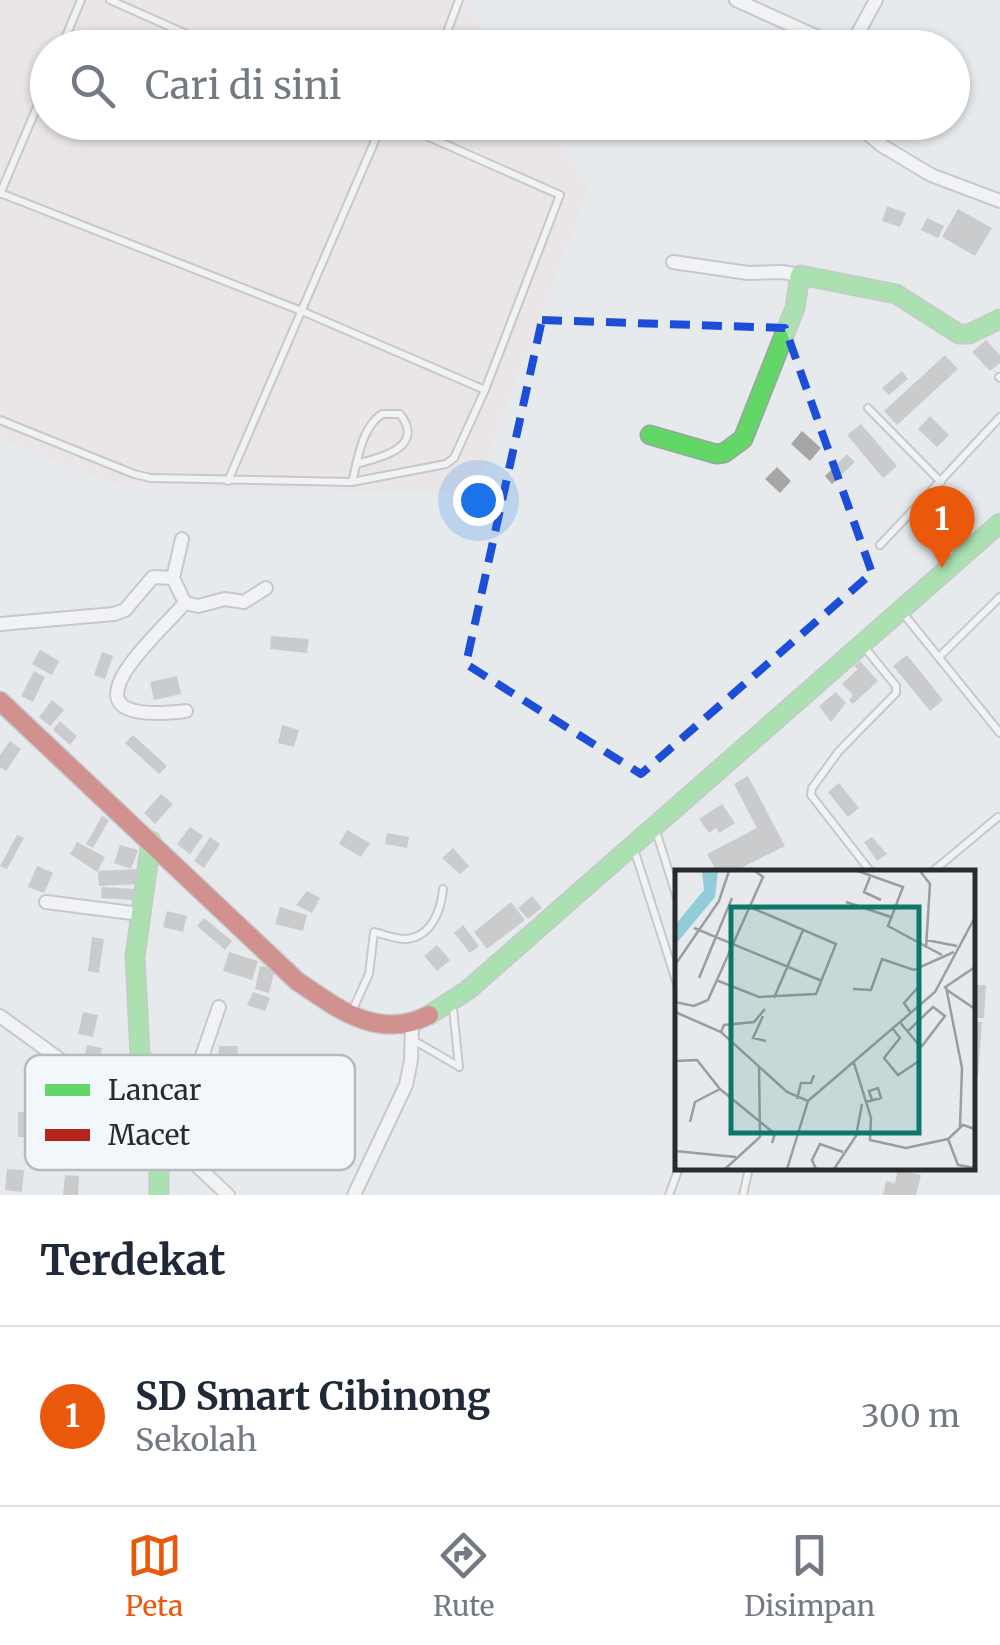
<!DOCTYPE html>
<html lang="id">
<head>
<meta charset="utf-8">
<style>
	body { margin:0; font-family:Merriweather,serif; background:#f2f2f3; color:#1f2937 }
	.you { position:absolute; left:478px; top:500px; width:35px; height:35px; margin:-25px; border:8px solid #fff; border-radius:50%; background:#1a73e8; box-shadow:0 0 0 15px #1a73e833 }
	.badge { display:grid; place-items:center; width:65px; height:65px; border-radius:50%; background:#ea580c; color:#fff; font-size:32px; font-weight:700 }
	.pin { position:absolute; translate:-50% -82px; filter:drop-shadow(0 2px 5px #0008) }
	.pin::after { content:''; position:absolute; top:52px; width:35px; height:30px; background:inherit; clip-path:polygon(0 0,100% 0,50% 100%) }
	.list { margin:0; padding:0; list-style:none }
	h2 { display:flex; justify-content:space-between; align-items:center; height:130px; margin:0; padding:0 40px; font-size:42px }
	h2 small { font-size:32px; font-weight:400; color:#747a83 }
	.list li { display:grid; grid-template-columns:65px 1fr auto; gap:30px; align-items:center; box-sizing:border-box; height:180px; padding:0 40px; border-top:2px solid #e0e1e3 }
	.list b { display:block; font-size:38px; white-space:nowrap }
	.list p { margin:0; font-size:32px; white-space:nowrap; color:#747a83 }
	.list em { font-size:32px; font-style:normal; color:#747a83 }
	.icon { flex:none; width:55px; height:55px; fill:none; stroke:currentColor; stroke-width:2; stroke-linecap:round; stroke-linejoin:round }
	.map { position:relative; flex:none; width:1000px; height:1195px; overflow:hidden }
	.search { position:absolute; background:#fff; box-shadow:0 2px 8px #0004; left:30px; right:30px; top:30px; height:110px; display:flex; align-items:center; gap:25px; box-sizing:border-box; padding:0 35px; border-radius:55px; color:#747a83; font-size:38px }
	.sheet { height:310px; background:#fff }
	nav { display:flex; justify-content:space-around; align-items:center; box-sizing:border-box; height:140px; border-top:2px solid #e0e1e3; background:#fff; font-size:28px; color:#747a83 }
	nav a { display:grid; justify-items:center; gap:5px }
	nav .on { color:#ea580c }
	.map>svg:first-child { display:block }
</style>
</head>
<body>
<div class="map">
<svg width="1000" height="1195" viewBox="0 0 1000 1195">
	<rect width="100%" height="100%" fill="#e7eaed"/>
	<path fill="#eee0e0" d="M 0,0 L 465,0 L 496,47 L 48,48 L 48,122 L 546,123 L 589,188 L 474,493 L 121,487 L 0,439 Z"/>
	<path fill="#a6a6a7" d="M 887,206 L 906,213 L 900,227 L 882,221 Z
		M 958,209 L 992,228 L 975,256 L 942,237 Z
		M 927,218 L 944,226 L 938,238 L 921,230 Z
		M 986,340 L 1000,355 L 1000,363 L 990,371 L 972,352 Z
		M 945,355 L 958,369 L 897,425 L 884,411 Z
		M 902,371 L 908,379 L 889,395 L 882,388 Z
		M 930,416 L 949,435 L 937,447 L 918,429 Z
		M 861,424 L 897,466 L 883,478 L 847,435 Z
		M 802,431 L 821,448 L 810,461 L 791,444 Z
		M 847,454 L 855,462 L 832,484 L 825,476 Z
		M 777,467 L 791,481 L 780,493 L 765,479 Z
		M 271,636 L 309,639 L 307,653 L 270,649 Z
		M 40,650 L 59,661 L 52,675 L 32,664 Z
		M 102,652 L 113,656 L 105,679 L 94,675 Z
		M 907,655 L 943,700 L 930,711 L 893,666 Z
		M 860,661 L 878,681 L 853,704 L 849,700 L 853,695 L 842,684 L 858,669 L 854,666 Z
		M 34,671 L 45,677 L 33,702 L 21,696 Z
		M 177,676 L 181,694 L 154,700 L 150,682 Z
		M 836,692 L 846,703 L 831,722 L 819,706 Z
		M 52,700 L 64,710 L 50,726 L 39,717 Z
		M 60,721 L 77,736 L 70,745 L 53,730 Z
		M 282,725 L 299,730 L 294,747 L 278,743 Z
		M 133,735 L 167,766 L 159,774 L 125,743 Z
		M 10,741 L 21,749 L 6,771 L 0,767 L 0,755 Z
		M 748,776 L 785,846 L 733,872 L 717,872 L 707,854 L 757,828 L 734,784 Z
		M 839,783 L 859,808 L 848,817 L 828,792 Z
		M 161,794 L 173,804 L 155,824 L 144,813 Z
		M 722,804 L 735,823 L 719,833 L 716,828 L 709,833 L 699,819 Z
		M 102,816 L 109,820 L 93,848 L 86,844 Z
		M 190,827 L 203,836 L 190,854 L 177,844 Z
		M 347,830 L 370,843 L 361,857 L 339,844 Z
		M 387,833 L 409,837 L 407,848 L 385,844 Z
		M 17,835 L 24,838 L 7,869 L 0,866 Z
		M 210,837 L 220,844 L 204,868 L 194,861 Z
		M 872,837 L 887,854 L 877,861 L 864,842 Z
		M 77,842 L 105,857 L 97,872 L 70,854 Z
		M 120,845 L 138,850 L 131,869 L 114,863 Z
		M 453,848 L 469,866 L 460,874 L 442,858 Z
		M 37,866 L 53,873 L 44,893 L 28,887 Z
		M 136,869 L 137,884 L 99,886 L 98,871 Z
		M 102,887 L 135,889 L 134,900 L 101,898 Z
		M 307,891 L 320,898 L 312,913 L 296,905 Z
		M 532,896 L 542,908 L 528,919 L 518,908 Z
		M 511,902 L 525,920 L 487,949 L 474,932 Z
		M 280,907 L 307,915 L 303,931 L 275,924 Z
		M 167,911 L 187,916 L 183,932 L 163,927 Z
		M 204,918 L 232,941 L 225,950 L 197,926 Z
		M 463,925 L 479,946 L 470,953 L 454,933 Z
		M 92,937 L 104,939 L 99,973 L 88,971 Z
		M 437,945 L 450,960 L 437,971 L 424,956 Z
		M 229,952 L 258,961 L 252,980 L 223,971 Z
		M 260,966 L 275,969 L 269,993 L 255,989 Z
		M 972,985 L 986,985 L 984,1018 L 973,1018 Z
		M 253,992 L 270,998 L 265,1011 L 247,1005 Z
		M 83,1012 L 98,1015 L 93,1037 L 78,1034 Z
		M 972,1021 L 982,1022 L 978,1076 L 972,1075 Z
		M 87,1045 L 102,1048 L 98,1069 L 83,1066 Z
		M 219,1046 L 238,1046 L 237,1061 L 218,1061 Z
		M 18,1112 L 32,1112 L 32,1137 L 18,1137 Z
		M 7,1169 L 24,1170 L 22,1192 L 5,1190 Z
		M 898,1169 L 921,1175 L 916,1195 L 883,1195 L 886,1181 L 895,1183 Z
		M 65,1175 L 79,1176 L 78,1195 L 63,1195 Z"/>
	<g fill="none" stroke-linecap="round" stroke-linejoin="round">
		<defs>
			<path id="lane" d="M 110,0 L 218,48
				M 61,48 L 81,0
				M 441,48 L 459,0
				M 0,193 L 304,312 L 485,390
				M 0,194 L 48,81
				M 999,377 L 1000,378
				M 868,408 L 941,482
				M 0,420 L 134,474 L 151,478 L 352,482 L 446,464 L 454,458 L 485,390 L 560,195 L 395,122
				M 228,481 L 383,122
				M 352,482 C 358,460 361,428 382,414 L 400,414 C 426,448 379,458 356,464
				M 936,540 L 958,522
				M 880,545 L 917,506
				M 955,559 L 925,526 L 917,506 L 1000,417
				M 902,612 L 1000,733
				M 865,648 L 896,686 L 896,693 L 839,751 L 812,788 L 811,795 L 871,872
				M 939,657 L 1000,597
				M 656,831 L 678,901
				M 633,846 L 678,987
				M 932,872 L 998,817
				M 453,1008 L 459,1067
				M 353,1009 L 369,974 L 374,932 C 383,934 397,940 407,939 C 432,936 441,910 443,889
				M 413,1040 L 458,1066
				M 669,1195 L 679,1168
				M 743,1195 L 749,1168"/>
			<path id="street" d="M 736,0 L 842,48
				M 850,48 L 876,0
				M 854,122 L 881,145 L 931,175 L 1000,201
				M 673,262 L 748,273 L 782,272 L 800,275
				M 173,578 L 185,603 C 147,645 53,727 186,711
				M 185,603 L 198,606 L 225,599 L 244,602 L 266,588
				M 0,624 L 114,614 L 125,610 L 153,577 L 173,578 L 182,539
				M 46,902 L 140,914
				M 0,1016 L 164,1135 L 228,1195
				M 189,1093 L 235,1087
				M 168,1120 C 187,1111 210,1031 219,1007
				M 354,1195 L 406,1085 L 411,1060 L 412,1025"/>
			<path id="fast" d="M 650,435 L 716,454 L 724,453 L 743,439 L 795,308 L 800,275 L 896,294 L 959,334 L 969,334 L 1000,319
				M 151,841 L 135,957 L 140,1054 L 168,1114 L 159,1160 L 159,1195
				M 429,1015 L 468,990 L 1000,523"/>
			<path id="jam" d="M 0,701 L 297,981 C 338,1009 379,1041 429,1015"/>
		</defs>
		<use href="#lane" stroke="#9ea0a2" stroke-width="10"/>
		<use href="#street" stroke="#9ea0a2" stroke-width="16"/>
		<use href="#fast" stroke="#9ea0a2" stroke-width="21"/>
		<use href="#jam" stroke="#9ea0a2" stroke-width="21"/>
		<use href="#lane" stroke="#fbfcfc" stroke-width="6"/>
		<use href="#street" stroke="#fbfcfc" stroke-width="12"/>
		<use href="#fast" stroke="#63d668" stroke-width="18"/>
		<use href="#jam" stroke="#b3261e" stroke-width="18"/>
	</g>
	<path d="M0 0H1000V1195H0ZM 542,320 L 785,328 L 872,573 L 641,774 L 466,664 Z" fill="#e7eaed" fill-opacity=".55" fill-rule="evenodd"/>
	<path fill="none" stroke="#1d4ed8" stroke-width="8" stroke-dasharray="20 12" stroke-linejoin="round" d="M 542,320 L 785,328 L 872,573 L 641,774 L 466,664 Z"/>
	<g transform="translate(675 870)">
		<rect width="300" height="300" fill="#e7eaed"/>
		<path d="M 27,1 L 43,1 L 40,27 L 0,75 L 0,55 L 29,20 Z" fill="#92ccd9"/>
		<path fill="none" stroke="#9b9d9f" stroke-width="2.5" d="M 183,1 L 228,17 L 213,56 L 267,85M 245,1 L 255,14 L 251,78M 195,7 L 189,22 L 206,30M 171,32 L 216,47M 19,58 L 147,111M 251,70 L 282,76M 0,95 L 44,31 L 54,1M 24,108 L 57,28M 41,110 L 84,127 L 141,124 L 161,74 L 75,37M 271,117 L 287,198 L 285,257M 269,118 L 300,97M 178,119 L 196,120 L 207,89 L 239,100 L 279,82M 272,120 L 300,139M 99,128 L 128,60M 0,132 L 19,136 L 33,130 L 88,7 L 80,1M 0,142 L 46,162 L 112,222 L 133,231 L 260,122 L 300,47M 236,143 L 229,133 L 246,114M 88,146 L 78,168 L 91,171M 226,153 L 228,156 L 244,175 L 247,176 L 270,146 L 258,137 L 233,161M 218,159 L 225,168 L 209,188 L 223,205 L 244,191M 46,162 L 49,155 L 79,152 L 90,139M 0,191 L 22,190 L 45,219 L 100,264 L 97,273M 179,193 L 196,248 L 195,270 L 231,278 L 273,269 L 283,295 L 300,298M 122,229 L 126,213 L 136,213 L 139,205M 191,232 L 206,228 L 203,218 L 194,221 L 197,230M 15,252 L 20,232 L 45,219M 273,269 L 288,255 L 300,259M 0,281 L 61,287M 50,299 L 85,267 L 84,196M 112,299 L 133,231M 141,299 L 137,290 L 145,274 L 168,282M 159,299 L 181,266 L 187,234"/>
		<path fill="#0f766e" fill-opacity="0.15" stroke="#0f766e" stroke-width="5" d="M 56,37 L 244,37 L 244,263 L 56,263 Z"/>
		<rect width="300" height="300" fill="none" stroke="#282a2b" stroke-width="5"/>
	</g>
	<rect x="25" y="1055" width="330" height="115" rx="15" fill="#f2f7fc" stroke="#b5babd" stroke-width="2.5"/>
	<rect x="45" y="1084" width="45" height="12" fill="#63d668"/>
	<rect x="45" y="1129" width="45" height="12" fill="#b3261e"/>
	<g font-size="28" fill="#282a2b">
		<text x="108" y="1100">Lancar</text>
		<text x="108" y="1145">Macet</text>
	</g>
</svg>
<div class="you"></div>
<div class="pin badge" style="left:942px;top:568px">1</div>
<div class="search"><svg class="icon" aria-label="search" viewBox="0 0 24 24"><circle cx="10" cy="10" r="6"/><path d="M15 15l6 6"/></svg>Cari di sini</div>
</div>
<section class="sheet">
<h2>Terdekat<small></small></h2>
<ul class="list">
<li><span class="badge">1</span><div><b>SD Smart Cibinong</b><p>Sekolah</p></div><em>300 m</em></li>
</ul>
</section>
<nav>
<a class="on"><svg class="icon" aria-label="map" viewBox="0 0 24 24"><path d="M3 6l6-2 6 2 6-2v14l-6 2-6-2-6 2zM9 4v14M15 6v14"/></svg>Peta</a>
<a><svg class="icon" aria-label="directions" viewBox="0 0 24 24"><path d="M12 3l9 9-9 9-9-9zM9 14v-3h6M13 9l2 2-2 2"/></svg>Rute</a>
<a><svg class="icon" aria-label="saved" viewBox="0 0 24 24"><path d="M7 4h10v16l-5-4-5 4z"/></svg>Disimpan</a>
</nav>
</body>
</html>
